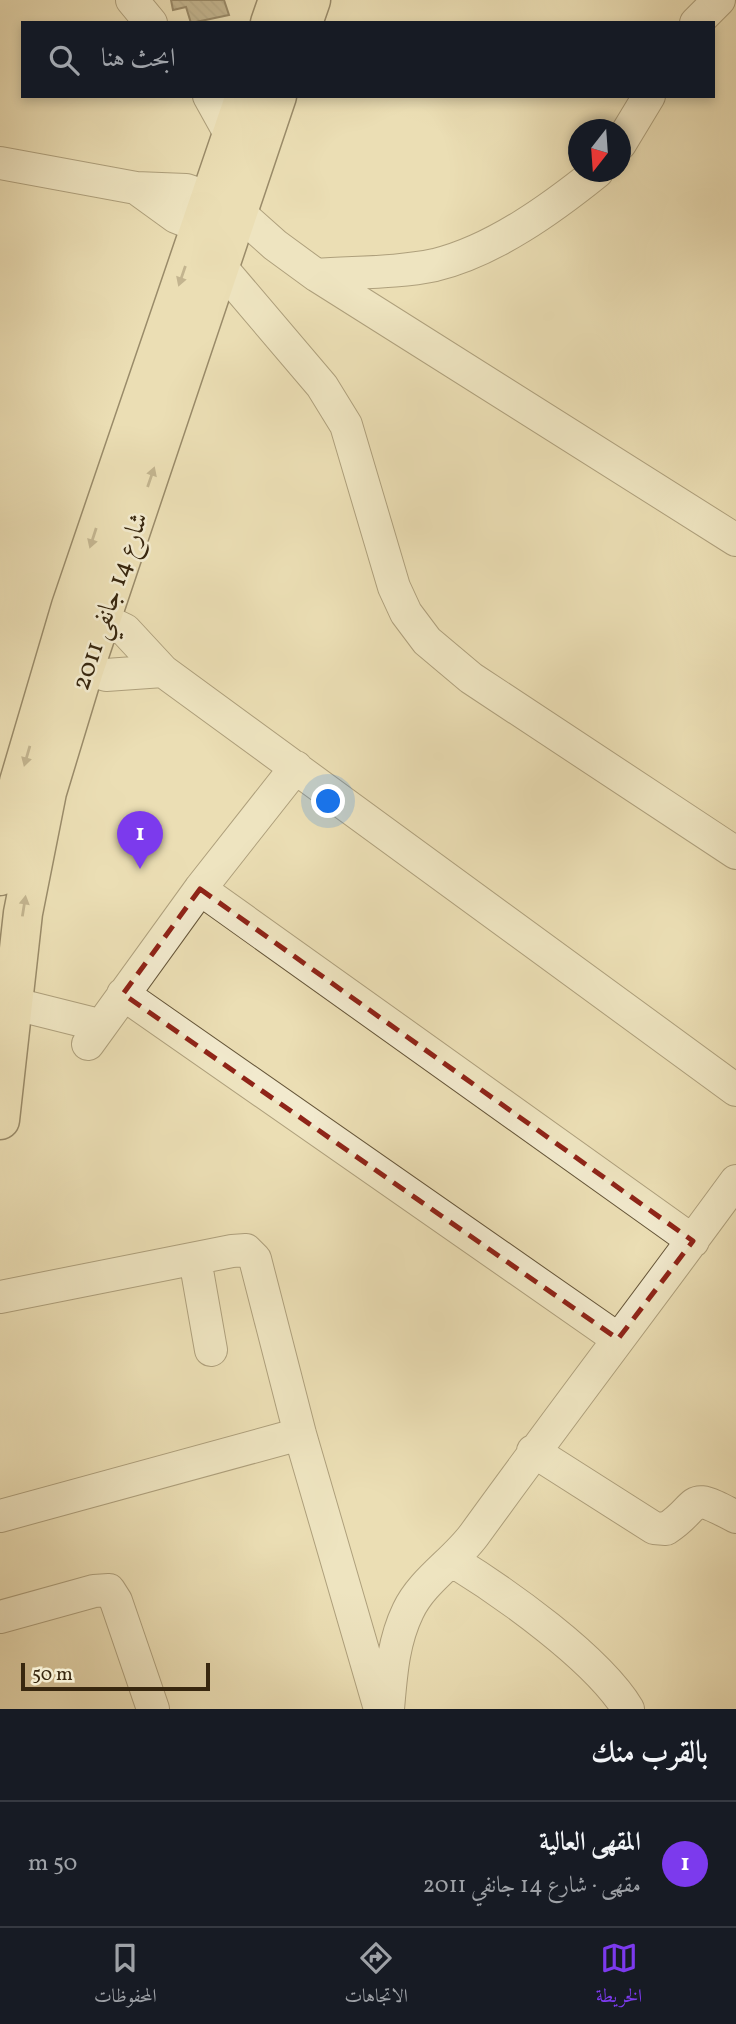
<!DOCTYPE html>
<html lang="ar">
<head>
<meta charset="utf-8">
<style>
	body { margin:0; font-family:Vollkorn,Amiri,serif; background:#20242c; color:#f1f3f6; direction:rtl }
	.compass { position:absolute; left:568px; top:119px; width:63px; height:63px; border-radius:50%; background:#171b24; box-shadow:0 4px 10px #0003; rotate:197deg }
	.scale { position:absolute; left:21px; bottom:18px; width:189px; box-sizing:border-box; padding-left:7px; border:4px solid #38270f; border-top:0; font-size:19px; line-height:24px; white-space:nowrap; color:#38270f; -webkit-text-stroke:5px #f2eace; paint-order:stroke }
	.you { position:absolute; left:329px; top:802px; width:24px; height:24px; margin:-18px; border:5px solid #fff; border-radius:50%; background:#1a73e8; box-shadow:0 0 0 10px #1a73e833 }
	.badge { display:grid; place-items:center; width:46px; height:46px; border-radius:50%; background:#7c3aed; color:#fff; font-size:23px; font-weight:700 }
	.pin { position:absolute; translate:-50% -58px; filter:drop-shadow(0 2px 4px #0008) }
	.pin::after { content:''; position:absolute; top:37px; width:24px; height:21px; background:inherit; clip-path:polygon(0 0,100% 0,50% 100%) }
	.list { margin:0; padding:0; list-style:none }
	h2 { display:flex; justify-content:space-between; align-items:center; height:91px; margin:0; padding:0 28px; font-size:30px }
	h2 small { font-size:23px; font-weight:400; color:#9ea1a6 }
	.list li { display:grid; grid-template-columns:46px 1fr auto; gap:21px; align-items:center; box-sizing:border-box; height:126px; padding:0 28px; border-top:2px solid #363941 }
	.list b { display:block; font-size:26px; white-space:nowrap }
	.list p { margin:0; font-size:23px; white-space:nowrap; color:#9ea1a6 }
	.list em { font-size:23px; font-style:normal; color:#9ea1a6 }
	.icon { flex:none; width:38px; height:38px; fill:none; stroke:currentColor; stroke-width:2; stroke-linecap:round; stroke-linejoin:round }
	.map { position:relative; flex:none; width:736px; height:1709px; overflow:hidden; direction:ltr }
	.search { position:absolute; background:#171b24; box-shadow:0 4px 10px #0003; left:21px; right:21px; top:21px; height:77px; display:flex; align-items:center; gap:18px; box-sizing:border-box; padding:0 24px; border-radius:0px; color:#9ea1a6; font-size:26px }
	.sheet { height:217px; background:#171b24 }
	nav { display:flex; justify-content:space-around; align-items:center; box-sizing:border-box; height:98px; border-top:2px solid #363941; background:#171b24; font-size:19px; color:#9ea1a6 }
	nav a { display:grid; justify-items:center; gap:4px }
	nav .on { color:#7c3aed }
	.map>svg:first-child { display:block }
</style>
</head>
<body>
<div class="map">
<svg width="736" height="1709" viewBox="0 0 736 1709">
	<defs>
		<pattern id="building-back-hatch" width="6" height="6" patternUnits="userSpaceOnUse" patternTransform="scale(1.75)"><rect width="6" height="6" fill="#958665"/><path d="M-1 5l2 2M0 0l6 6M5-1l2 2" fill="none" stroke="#7b6e52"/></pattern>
	</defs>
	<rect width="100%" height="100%" fill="#ebdeb4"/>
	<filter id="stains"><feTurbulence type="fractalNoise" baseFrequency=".00286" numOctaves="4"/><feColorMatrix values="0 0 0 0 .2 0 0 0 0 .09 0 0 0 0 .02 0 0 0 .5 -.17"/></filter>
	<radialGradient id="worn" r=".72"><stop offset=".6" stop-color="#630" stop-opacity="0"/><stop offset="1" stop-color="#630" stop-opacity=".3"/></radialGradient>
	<path fill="url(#building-back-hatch)" stroke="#38270f" stroke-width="2" d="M 171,0 L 224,0 L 229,15 L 191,23 L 186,7 L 173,10 Z"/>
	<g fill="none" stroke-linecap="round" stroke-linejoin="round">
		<defs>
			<path id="minor" d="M 132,0 L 151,23
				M 696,23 L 719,0
				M 209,96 L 239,150
				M 620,144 L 649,96
				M 0,163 L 136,188 L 186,190 L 210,198 L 238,212 L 275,245 L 316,275 L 736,540
				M 136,188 L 176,217 L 223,236
				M 220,266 L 322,386 L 346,425 L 394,587 L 406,613 L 427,641 L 471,678 L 736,853
				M 316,275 C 355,272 397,273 435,265 C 493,251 551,209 597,172
				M 79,608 L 125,630 L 163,671 L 736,1090
				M 61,662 L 106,675 L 163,671
				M 200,889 L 693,1241
				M 123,994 L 618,1339
				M 11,1003 L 99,1025
				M 88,1044 L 200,889 L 296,767
				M 195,1259 L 211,1350
				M 0,1297 L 232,1251 L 246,1250 L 255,1259 L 300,1434 L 380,1709
				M 533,1451 L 654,1528 L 666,1529 C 703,1505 684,1489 736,1517
				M 0,1516 L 300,1434
				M 453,1561 C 505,1593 597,1658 628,1709
				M 0,1617 L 94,1591 L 109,1590 L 116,1601 L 153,1709
				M 388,1709 C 391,1675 393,1642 408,1611 C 422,1581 454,1562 474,1535 C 560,1416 649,1300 736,1181"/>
			<path id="major" d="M 270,23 L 278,0
				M 303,23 L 311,0
				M 0,876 L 19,782 L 71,606 L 245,96
				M 0,1120 L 23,913 L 47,792 L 84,670 L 277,96"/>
		</defs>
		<use href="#minor" stroke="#655538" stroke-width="34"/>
		<use href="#major" stroke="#38270f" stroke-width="41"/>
		<use href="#minor" stroke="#f2eace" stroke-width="32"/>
		<use href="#major" stroke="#ebdeb4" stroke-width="38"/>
	</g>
	<defs><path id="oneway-solid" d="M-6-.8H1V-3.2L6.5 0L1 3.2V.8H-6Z" transform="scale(1.75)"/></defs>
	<g fill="#928262">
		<use href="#oneway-solid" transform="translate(182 276) rotate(109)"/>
		<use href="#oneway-solid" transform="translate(151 477) rotate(-71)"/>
		<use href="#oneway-solid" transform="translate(93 538) rotate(108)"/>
		<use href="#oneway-solid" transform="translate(27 756) rotate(106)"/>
		<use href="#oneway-solid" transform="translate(24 906) rotate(-81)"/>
	</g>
	<path d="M0 0H736V1709H0ZM 200,889 L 693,1241 L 618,1339 L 123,994 Z" fill="#ebdeb4" fill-opacity=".55" fill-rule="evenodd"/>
	<path fill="none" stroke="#8f2418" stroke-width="5" stroke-dasharray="14 9" stroke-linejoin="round" d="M 200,889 L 693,1241 L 618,1339 L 123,994 Z"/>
	<g text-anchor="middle" stroke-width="5" stroke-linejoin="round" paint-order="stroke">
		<g font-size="26" fill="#38270f" stroke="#f2eace">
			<text transform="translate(109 601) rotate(-71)" y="9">شارع 14 جانفي 2011</text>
		</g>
	</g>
	<rect width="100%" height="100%" filter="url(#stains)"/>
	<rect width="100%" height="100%" fill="url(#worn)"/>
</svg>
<svg class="compass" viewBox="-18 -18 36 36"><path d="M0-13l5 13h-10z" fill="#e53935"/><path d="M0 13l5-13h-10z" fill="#9ea1a6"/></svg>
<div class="scale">50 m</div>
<div class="you"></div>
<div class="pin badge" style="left:140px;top:869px">1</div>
<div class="search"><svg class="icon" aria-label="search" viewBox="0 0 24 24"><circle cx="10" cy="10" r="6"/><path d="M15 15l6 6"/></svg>ابحث هنا</div>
</div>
<section class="sheet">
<h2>بالقرب منك<small></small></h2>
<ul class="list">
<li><span class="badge">1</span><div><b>المقهى العالية</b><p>مقهى · شارع 14 جانفي 2011</p></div><em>50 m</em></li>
</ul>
</section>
<nav>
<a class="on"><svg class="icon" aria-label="map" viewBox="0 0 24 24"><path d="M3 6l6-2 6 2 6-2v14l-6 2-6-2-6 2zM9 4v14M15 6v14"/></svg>الخريطة</a>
<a><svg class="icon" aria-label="directions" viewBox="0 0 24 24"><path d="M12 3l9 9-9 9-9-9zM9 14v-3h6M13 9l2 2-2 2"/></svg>الاتجاهات</a>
<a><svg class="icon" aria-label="saved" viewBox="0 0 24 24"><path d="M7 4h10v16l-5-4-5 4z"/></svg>المحفوظات</a>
</nav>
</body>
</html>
